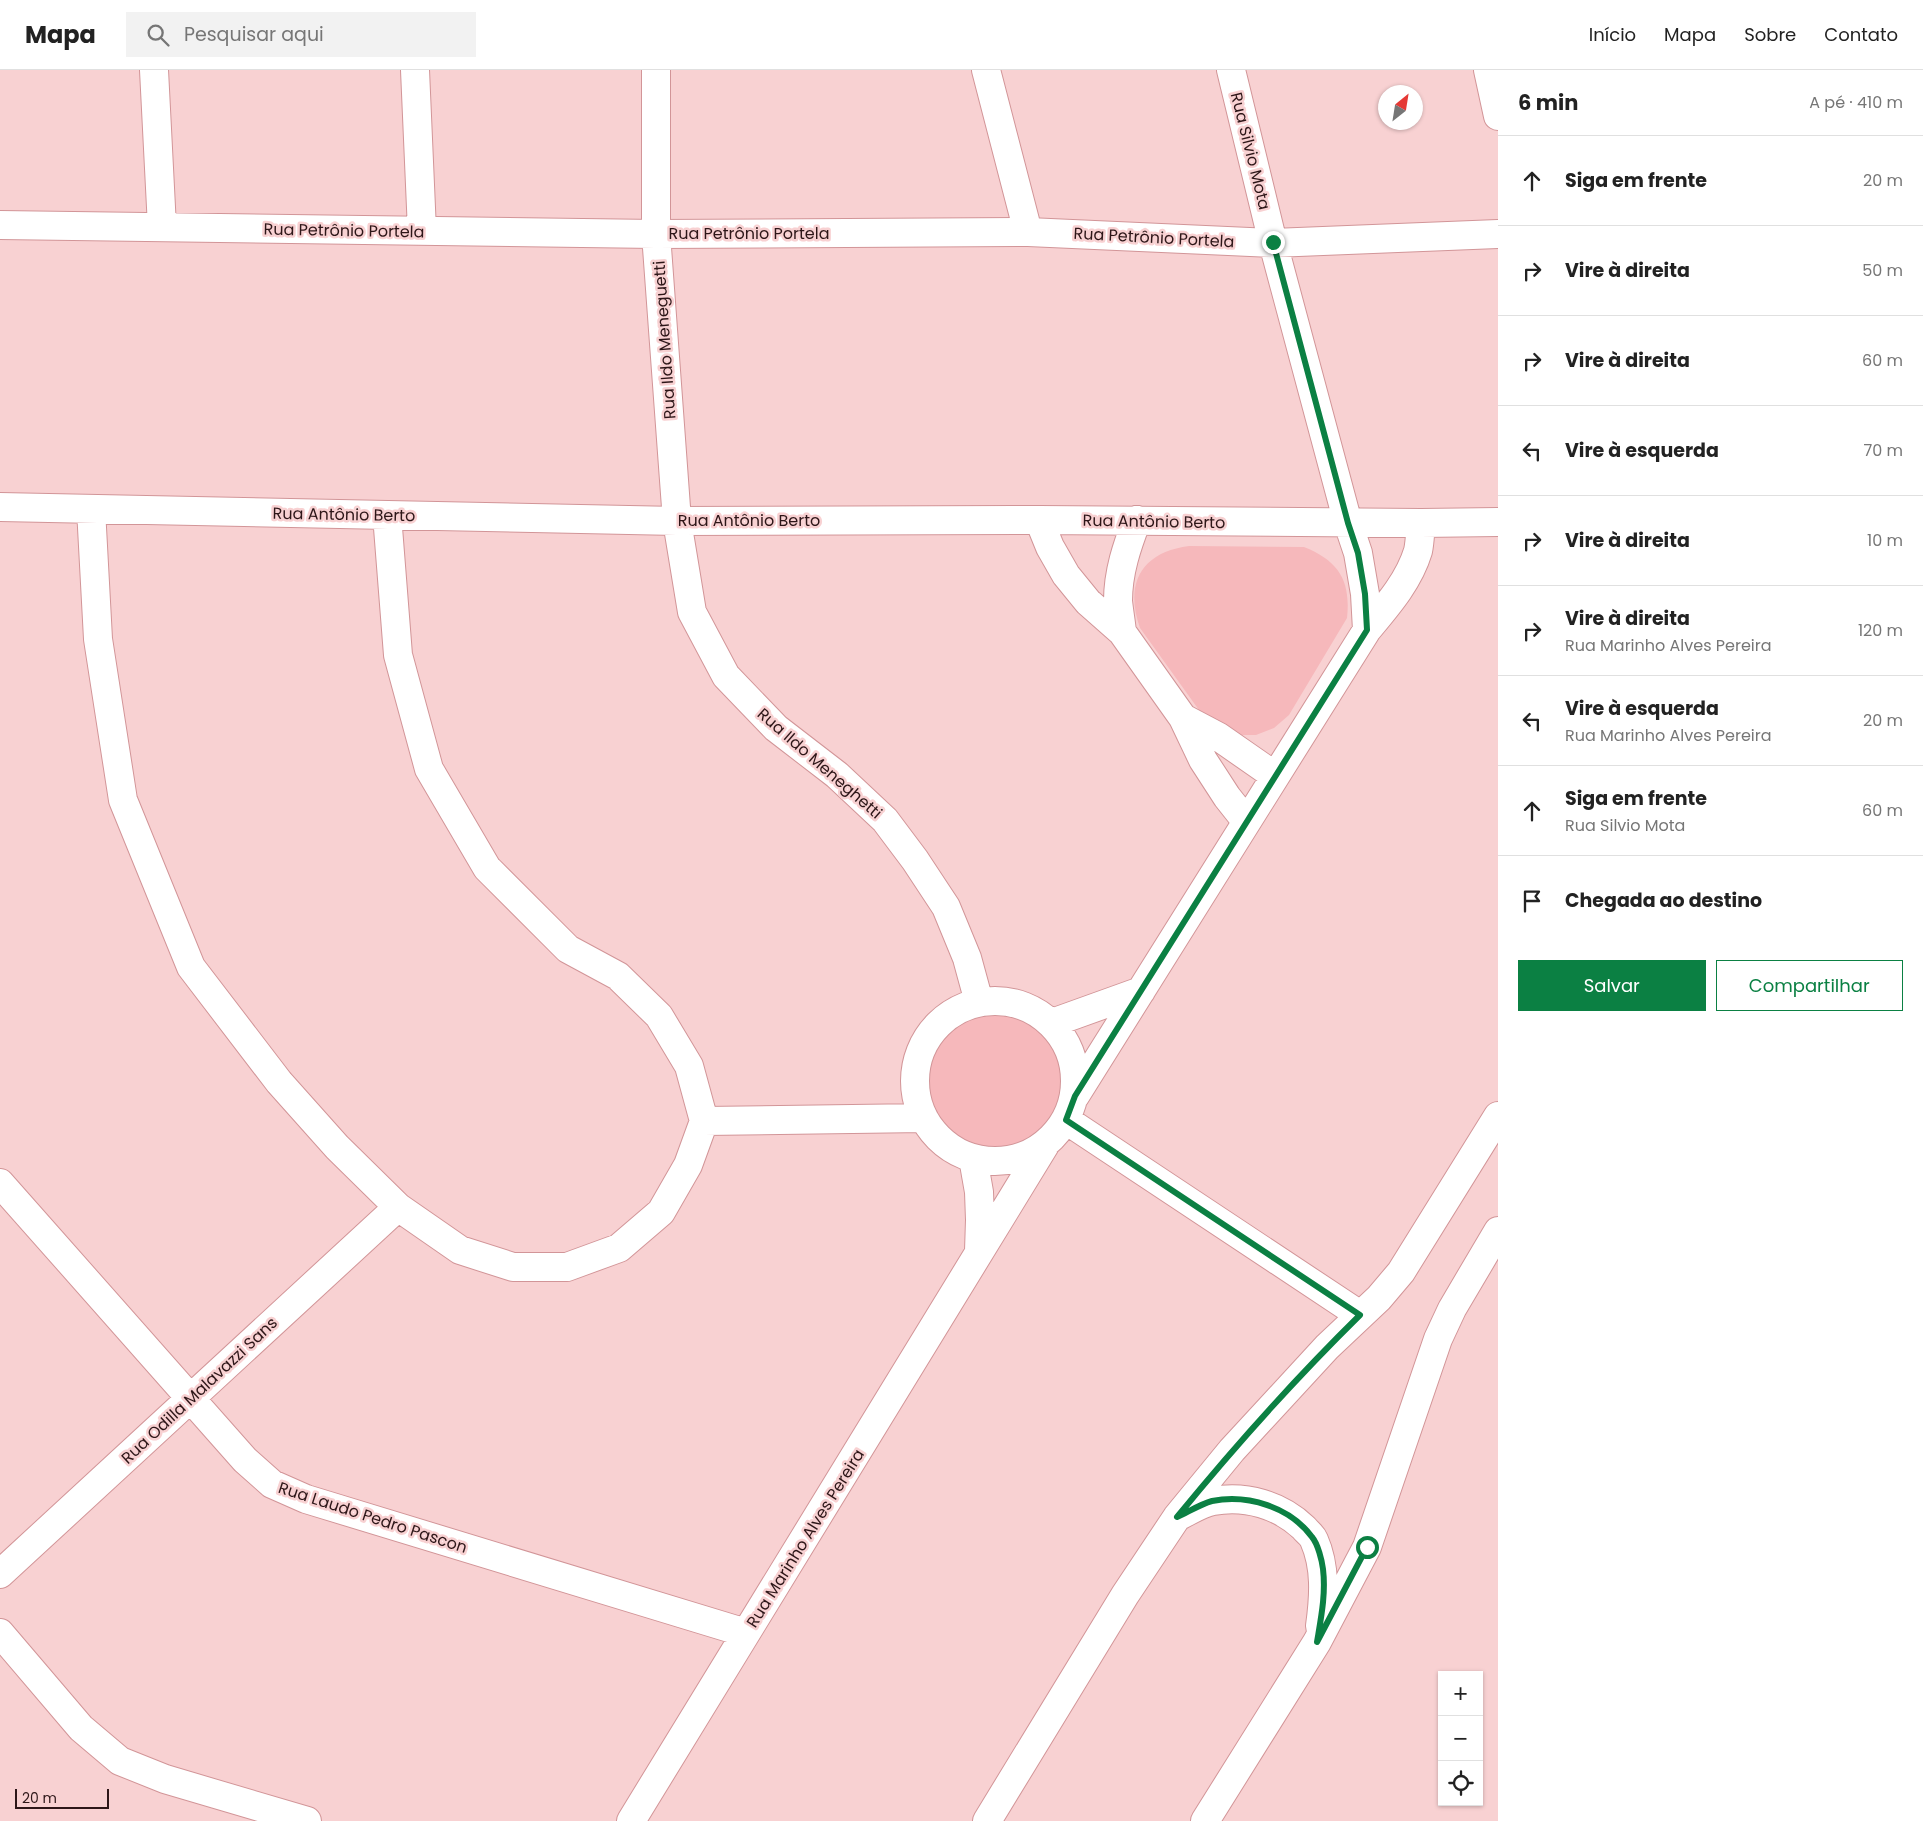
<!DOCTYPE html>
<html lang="pt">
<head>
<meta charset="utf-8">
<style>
	body { margin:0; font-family:Poppins,sans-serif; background:#f2f2f2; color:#222 }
	.controls { position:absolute; right:15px; bottom:15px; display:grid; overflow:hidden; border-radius:0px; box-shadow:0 1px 4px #0004 }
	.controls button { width:45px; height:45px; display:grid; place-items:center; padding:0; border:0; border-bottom:1px solid #e0e0e0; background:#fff; color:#222; font:25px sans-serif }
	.compass { position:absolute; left:1378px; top:15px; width:45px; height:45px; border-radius:50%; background:#fff; box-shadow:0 1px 4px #0004; rotate:30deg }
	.scale { position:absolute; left:15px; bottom:12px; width:94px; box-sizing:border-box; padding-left:5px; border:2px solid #2d1618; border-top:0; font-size:14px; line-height:18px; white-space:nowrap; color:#2d1618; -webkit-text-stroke:4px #f8d1d2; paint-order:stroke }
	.stop { position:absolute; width:15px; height:15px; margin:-11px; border:4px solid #0b8043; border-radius:50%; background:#fff }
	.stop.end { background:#0b8043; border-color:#fff; box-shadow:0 1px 5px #0008 }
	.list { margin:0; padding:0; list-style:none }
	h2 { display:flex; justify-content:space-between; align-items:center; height:65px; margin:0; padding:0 20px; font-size:21px }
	h2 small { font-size:16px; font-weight:400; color:#767676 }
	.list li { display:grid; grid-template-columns:32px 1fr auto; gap:15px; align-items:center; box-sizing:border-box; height:90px; padding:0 20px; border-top:1px solid #e0e0e0 }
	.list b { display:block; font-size:19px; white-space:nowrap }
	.list p { margin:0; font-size:16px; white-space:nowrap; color:#767676 }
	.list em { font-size:16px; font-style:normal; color:#767676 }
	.actions { display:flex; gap:10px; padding:15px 20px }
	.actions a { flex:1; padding:11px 0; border:1px solid #0b8043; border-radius:0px; text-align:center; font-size:18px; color:#0b8043 }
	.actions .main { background:#0b8043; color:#fff }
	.icon { flex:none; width:28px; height:28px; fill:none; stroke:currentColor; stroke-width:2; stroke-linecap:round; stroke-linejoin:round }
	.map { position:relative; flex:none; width:1498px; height:1751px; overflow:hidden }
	header { display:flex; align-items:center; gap:30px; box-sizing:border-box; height:70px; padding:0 25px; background:#fff; border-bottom:1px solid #e0e0e0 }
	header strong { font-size:24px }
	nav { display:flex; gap:28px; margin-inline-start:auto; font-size:18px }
	.search { width:350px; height:45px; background:#f2f2f2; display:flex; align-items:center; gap:12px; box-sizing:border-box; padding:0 18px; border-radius:0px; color:#767676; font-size:19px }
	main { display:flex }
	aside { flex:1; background:#fff }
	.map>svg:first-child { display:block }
</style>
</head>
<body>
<header>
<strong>Mapa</strong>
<div class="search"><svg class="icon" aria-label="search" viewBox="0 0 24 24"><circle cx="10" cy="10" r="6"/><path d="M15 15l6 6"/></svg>Pesquisar aqui</div>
<nav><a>Início</a><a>Mapa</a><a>Sobre</a><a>Contato</a></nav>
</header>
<main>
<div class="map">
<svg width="1498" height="1751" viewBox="0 0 1498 1751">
	<rect width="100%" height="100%" fill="#f8d1d2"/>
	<path fill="#f6b8bb" d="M 1189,476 L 1304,477 C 1339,491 1351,511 1347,548 L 1289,645 L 1274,658 L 1256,665 L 1237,665 L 1204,647 L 1140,558 C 1124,513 1142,482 1189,476 Z
		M929 1011a66 66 0 1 1 132 0a66 66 0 1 1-132 0Z"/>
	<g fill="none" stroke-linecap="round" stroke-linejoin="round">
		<defs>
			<path id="minor" d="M 154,0 L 162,157
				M 415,0 L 422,161
				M 656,0 L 656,164 L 677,451 L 692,542 L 726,606 L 776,658 L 837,705 L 885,750 L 915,790 L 946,837 L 967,888 L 979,932
				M 986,0 L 1028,162
				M 1231,0 L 1273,173 L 1348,453 L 1358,483 L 1365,524 L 1367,560
				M 1488,0 L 1498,46
				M 0,155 L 656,164 L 1028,162 L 1273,173 L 1498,164
				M 0,437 L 677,451 L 1039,450 L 1421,453 L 1498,452
				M 91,439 L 98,569 L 123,730 L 191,897 L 279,1012 L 337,1077 L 398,1137 L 460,1180 L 513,1197 L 567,1197 L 619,1178 L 661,1142 L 688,1095 L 704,1051
				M 387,445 L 398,585 L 429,699 L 487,798 L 568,879 L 618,906 L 659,946 L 689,996 L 704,1051
				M 1039,450 L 1050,477 L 1066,505 L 1088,532 L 1122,562 L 1183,648 L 1203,690 L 1227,727 L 1246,751
				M 1122,562 C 1121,552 1119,541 1118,531 C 1118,502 1127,476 1137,450
				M 1183,648 L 1219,667 L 1275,706
				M915 1011a80 80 0 1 1 160 0a80 80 0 1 1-160 0Z
				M 1052,953 L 1141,921
				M 1075,1026 L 1367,560 C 1387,536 1409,511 1418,481 C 1420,472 1420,462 1421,453
				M 1066,1050 L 1360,1245
				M 704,1051 L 924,1048
				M 973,1088 L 979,1122 L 980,1150 L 979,1181
				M 0,1113 L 245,1390 L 272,1414 L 306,1429 L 746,1563
				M 0,1504 L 398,1137
				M 0,1563 L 81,1658 L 120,1691 L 165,1709 L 307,1751
				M 631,1751 L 1045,1075"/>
			<path id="major" d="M 1181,1445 C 1191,1440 1202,1433 1213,1431 C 1246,1425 1280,1435 1304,1458 C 1307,1462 1312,1465 1314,1470 C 1326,1497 1324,1527 1320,1556
				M 987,1751 L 1125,1525 L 1177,1447 L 1232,1380 L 1327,1277 L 1379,1228 L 1401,1202 L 1498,1046
				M 1205,1751 L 1317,1572 L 1367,1477 L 1438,1269 L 1452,1239 L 1498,1161"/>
		</defs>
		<use href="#minor" stroke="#d29598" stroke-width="30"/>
		<use href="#major" stroke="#d29598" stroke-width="30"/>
		<use href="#minor" stroke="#fff" stroke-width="28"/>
		<use href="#major" stroke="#fff" stroke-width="28"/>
	</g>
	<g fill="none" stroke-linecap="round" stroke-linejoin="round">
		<path stroke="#0b8043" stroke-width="6" d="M 1273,172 L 1348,453 L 1358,483 L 1365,524 L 1367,560 L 1075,1026 L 1066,1050 L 1360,1245 C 1295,1309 1235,1376 1177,1447 C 1188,1442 1201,1434 1212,1431 C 1248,1424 1290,1437 1312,1467 C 1318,1474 1322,1491 1323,1499 C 1326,1524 1321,1548 1317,1572 L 1367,1477"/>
	</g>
	<g text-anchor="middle" stroke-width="5" stroke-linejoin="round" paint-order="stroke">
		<g font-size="16" fill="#2d1618" stroke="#f8d1d2">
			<text transform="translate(1251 81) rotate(76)" y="6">Rua Silvio Mota</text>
			<text transform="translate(344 160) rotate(1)" y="6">Rua Petrônio Portela</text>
			<text x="749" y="169">Rua Petrônio Portela</text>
			<text transform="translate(1154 167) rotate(3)" y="6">Rua Petrônio Portela</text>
			<text transform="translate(664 270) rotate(-94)" y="6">Rua Ildo Meneguetti</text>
			<text transform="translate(344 444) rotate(1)" y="6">Rua Antônio Berto</text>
			<text x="749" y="456">Rua Antônio Berto</text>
			<text transform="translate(1154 451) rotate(1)" y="6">Rua Antônio Berto</text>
			<text transform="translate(820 693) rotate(41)" y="6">Rua Ildo Meneghetti</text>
			<text transform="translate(199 1320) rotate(-43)" y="6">Rua Odilla Malavazzi Sans</text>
			<text transform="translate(373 1447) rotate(18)" y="6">Rua Laudo Pedro Pascon</text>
			<text transform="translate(805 1468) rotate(-58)" y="6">Rua Marinho Alves Pereira</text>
		</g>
	</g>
</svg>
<div class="controls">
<button>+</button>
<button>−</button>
<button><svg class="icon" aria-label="locate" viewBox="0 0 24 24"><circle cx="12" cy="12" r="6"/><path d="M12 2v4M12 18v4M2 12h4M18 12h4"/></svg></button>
</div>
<svg class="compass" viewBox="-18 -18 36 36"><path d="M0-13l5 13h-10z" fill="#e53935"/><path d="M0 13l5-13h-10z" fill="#767676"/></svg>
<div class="scale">20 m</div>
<div class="stop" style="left:1367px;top:1477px"></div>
<div class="stop end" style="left:1273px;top:172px"></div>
</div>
<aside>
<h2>6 min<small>A pé · 410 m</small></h2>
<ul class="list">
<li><svg class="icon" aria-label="ahead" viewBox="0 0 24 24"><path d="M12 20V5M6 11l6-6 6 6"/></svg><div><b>Siga em frente</b></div><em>20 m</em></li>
<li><svg class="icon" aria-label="right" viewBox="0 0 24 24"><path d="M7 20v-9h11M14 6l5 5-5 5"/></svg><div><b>Vire à direita</b></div><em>50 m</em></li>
<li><svg class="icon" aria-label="right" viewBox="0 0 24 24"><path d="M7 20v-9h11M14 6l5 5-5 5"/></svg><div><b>Vire à direita</b></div><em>60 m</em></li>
<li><svg class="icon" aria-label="left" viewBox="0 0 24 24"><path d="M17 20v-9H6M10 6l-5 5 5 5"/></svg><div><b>Vire à esquerda</b></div><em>70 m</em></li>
<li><svg class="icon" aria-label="right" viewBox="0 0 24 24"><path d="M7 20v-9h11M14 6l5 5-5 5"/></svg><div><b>Vire à direita</b></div><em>10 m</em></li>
<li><svg class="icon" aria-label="right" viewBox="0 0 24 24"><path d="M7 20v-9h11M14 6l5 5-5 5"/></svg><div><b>Vire à direita</b><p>Rua Marinho Alves Pereira</p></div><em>120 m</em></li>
<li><svg class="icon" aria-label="left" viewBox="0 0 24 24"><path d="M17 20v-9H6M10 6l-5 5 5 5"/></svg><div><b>Vire à esquerda</b><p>Rua Marinho Alves Pereira</p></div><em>20 m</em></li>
<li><svg class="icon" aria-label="ahead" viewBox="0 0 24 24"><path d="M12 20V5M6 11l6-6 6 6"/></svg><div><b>Siga em frente</b><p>Rua Silvio Mota</p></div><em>60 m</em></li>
<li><svg class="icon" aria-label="arrive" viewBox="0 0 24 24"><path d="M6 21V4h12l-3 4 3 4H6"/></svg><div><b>Chegada ao destino</b></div></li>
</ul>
<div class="actions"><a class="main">Salvar</a><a>Compartilhar</a></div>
</aside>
</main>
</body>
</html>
